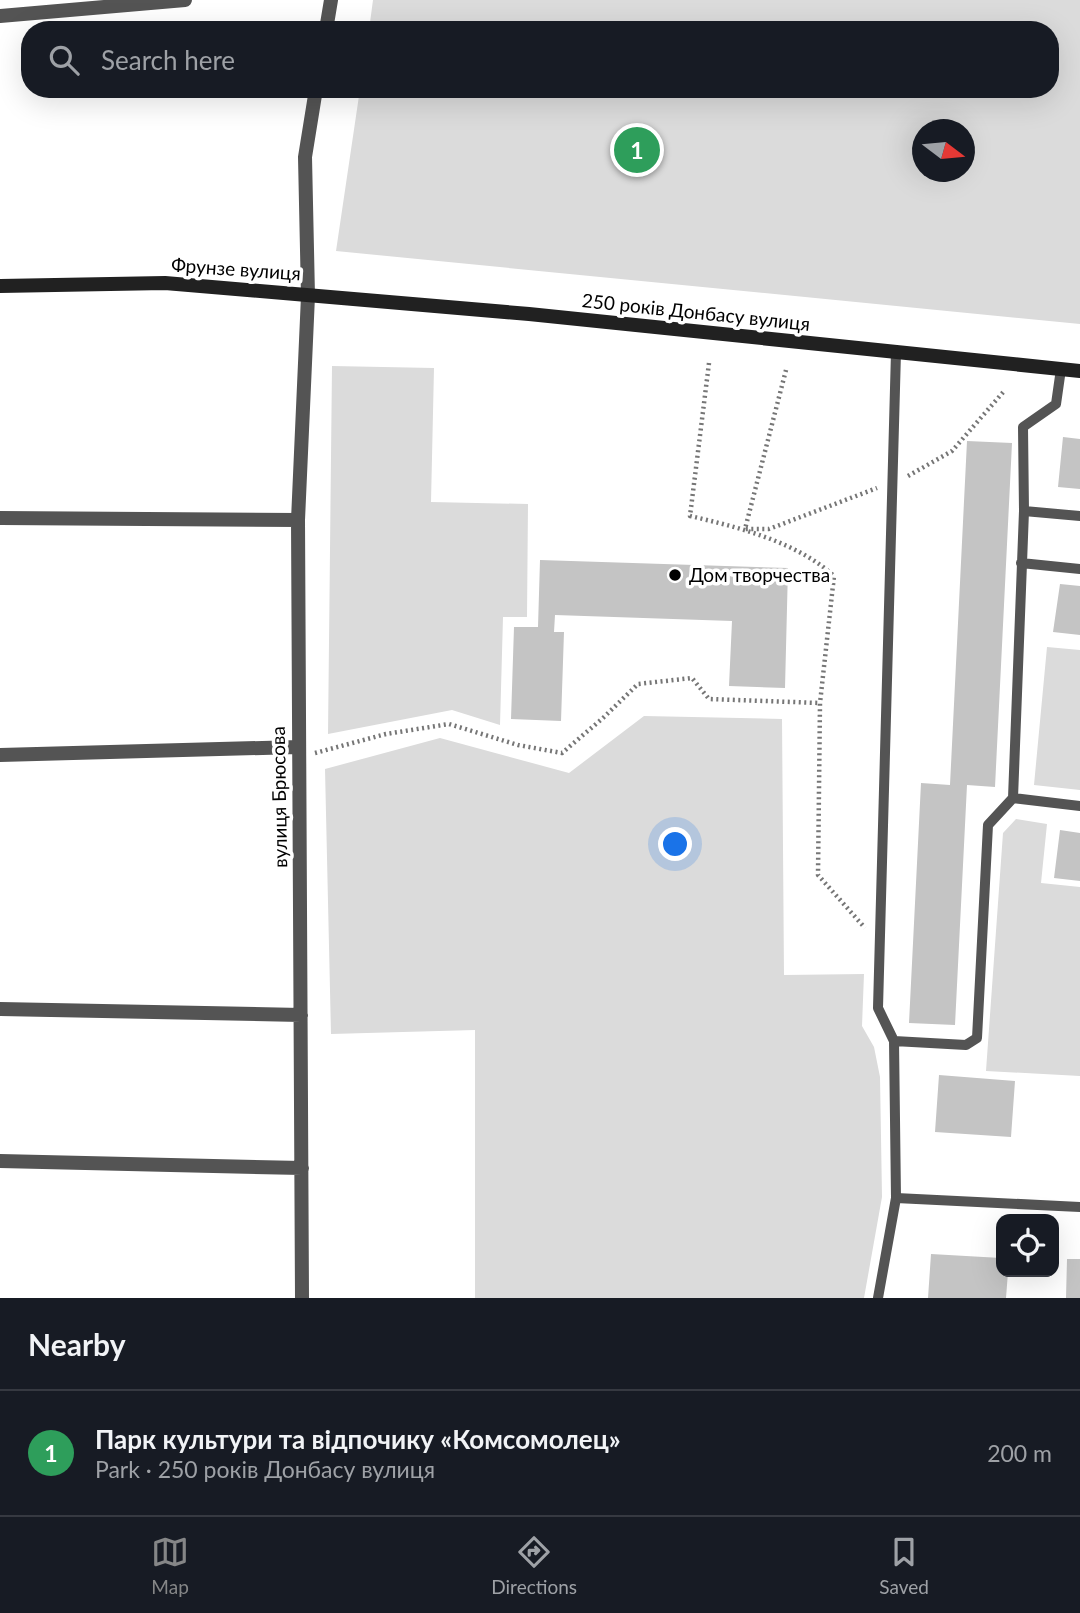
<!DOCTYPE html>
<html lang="en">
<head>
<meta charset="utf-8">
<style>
	body { margin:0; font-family:Lato,sans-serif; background:#20242c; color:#f1f3f6 }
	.controls { position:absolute; right:21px; bottom:21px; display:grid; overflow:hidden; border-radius:14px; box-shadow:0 7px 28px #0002 }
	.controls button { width:63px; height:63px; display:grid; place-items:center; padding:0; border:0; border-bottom:2px solid #363941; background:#171b24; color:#f1f3f6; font:35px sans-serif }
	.compass { position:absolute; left:912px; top:119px; width:63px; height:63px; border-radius:50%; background:#171b24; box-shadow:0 7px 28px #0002; rotate:106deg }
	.you { position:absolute; left:676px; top:845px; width:24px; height:24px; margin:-18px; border:5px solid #fff; border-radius:50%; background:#1a73e8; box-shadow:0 0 0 10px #1a73e833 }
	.badge { display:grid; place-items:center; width:46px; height:46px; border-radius:50%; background:#858687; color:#fff; font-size:23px; font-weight:700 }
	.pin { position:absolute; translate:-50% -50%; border:4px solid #fff; box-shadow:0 2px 7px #0006 }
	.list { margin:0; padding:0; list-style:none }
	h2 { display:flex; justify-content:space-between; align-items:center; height:91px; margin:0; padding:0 28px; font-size:30px }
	h2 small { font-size:23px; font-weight:400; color:#9ea1a6 }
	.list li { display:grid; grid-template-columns:46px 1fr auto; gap:21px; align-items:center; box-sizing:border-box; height:126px; padding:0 28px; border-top:2px solid #363941 }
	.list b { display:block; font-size:26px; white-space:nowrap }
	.list p { margin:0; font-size:23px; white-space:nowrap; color:#9ea1a6 }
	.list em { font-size:23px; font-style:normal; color:#9ea1a6 }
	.icon { flex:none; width:38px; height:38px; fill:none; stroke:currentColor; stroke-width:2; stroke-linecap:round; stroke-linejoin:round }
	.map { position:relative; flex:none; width:1080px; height:1298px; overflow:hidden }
	.search { position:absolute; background:#171b24; box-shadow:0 7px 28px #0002; left:21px; right:21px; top:21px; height:77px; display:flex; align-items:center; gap:18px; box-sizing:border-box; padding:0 24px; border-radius:28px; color:#9ea1a6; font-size:26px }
	.sheet { height:217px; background:#171b24 }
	nav { display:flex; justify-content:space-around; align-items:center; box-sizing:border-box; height:98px; border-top:2px solid #363941; background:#171b24; font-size:19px; color:#9ea1a6 }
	nav a { display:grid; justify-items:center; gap:4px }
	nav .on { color:#858687 }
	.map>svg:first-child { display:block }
</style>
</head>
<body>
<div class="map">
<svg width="1080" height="1298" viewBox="0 0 1080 1298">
	<rect width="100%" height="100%" fill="#fff"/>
	<path fill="#dbdbdb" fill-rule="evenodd" d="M 373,0 L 1080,0 L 1080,324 L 336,251 L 360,89 L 1050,89 L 1050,30 L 369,30 ZM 922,130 L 964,130 L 964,172 L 922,172 Z
		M 332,366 L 434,368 L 431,502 L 528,504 L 527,617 L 503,617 L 500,725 L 452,710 L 328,734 Z
		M 1047,647 L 1080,650 L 1080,790 L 1034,785 Z
		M 644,716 L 782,719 L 784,975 L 864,974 L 862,1026 L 874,1047 L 880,1077 L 882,1197 L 864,1298 L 475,1298 L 475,1030 L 331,1034 L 325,769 L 440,738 L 569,773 Z
		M 1016,819 L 1047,824 L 1041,883 L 1080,887 L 1080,1076 L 986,1071 L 1003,833 Z"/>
	<path fill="#c4c4c4" d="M 1063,437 L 1080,439 L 1080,489 L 1058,487 Z
		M 967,441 L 1012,443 L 995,787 L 967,785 L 955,1025 L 909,1023 L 921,783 L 950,785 Z
		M 540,560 L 788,568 L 785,688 L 729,686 L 732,621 L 555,615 L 554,632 L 564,632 L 561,721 L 511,719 L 514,627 L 538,627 Z
		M 1060,584 L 1080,586 L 1080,635 L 1053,632 Z
		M 1060,830 L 1080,833 L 1080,881 L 1054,878 Z
		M 939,1075 L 1015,1081 L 1011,1137 L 935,1132 Z
		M 931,1254 L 1001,1258 L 1001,1272 L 1008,1272 L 1006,1298 L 928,1298 Z
		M 1067,1259 L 1080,1259 L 1080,1298 L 1066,1298 Z"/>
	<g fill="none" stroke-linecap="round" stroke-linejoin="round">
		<path stroke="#767676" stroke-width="4.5" stroke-dasharray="2 3.5" stroke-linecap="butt" d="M 709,363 L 690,516 C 738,527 797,542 834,576 L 820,703
			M 786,370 L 745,529 L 769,529 L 877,488
			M 908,476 L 952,451 L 1005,390
			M 315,753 L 386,734 L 449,724 L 518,745 L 562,753 L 603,718 L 638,684 L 692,678 L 709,699 L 820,703 L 818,875 L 865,928"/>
		<path stroke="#545454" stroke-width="10" d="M 1024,511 L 1080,516
			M 1021,563 L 1080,569
			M 1013,798 L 1080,806
			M 894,1041 L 966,1045 L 977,1038 L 988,825 L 1013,798 L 1024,511 L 1023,427 L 1056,404 L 1061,369
			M 896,1198 L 1080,1207
			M 878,1298 L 896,1198 L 894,1041 L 878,1008 L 896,352"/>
		<path stroke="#545454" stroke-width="14" d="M 0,16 L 185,0
			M 326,30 L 331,0
			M 0,518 L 298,520
			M 0,755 L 297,747
			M 0,1009 L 301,1015
			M 0,1161 L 302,1168
			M 302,1298 L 298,520 L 308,296 L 305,157 L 316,89"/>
		<path stroke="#212121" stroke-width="14" d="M 0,286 L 165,283 L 529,314 L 1080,371"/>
	</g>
	<circle fill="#000" stroke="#fff" stroke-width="2.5" cx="675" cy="575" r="7"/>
	<g text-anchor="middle" stroke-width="7" stroke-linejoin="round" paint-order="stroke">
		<g font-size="19" fill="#000" stroke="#fff">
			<text transform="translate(236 269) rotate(4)" y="7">Фрунзе вулиця</text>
			<text transform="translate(696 312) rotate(6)" y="7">250 років Донбасу вулиця</text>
			<text transform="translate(279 797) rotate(-91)" y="7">вулиця Брюсова</text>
		</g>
		<g font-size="19" fill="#000" stroke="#fff" text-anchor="start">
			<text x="689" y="582">Дом творчества</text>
		</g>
	</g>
</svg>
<div class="controls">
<button><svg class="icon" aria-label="locate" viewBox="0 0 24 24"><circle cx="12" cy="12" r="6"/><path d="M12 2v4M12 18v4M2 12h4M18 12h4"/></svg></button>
</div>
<svg class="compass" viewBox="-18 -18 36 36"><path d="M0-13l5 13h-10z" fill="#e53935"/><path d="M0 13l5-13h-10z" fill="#9ea1a6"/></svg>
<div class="you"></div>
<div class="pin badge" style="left:637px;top:150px;background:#2e9e5b">1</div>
<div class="search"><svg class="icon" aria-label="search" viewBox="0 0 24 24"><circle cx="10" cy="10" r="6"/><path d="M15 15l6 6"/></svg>Search here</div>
</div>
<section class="sheet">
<h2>Nearby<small></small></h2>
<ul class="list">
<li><span class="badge" style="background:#2e9e5b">1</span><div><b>Парк культури та відпочику «Комсомолец»</b><p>Park · 250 років Донбасу вулиця</p></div><em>200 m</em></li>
</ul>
</section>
<nav>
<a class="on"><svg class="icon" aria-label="map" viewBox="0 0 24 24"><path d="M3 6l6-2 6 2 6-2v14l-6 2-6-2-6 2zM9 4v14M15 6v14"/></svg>Map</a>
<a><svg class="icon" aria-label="directions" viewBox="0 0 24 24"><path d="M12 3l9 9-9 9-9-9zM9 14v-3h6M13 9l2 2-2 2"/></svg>Directions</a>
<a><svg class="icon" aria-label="saved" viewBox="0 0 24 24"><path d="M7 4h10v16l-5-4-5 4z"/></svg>Saved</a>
</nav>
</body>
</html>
